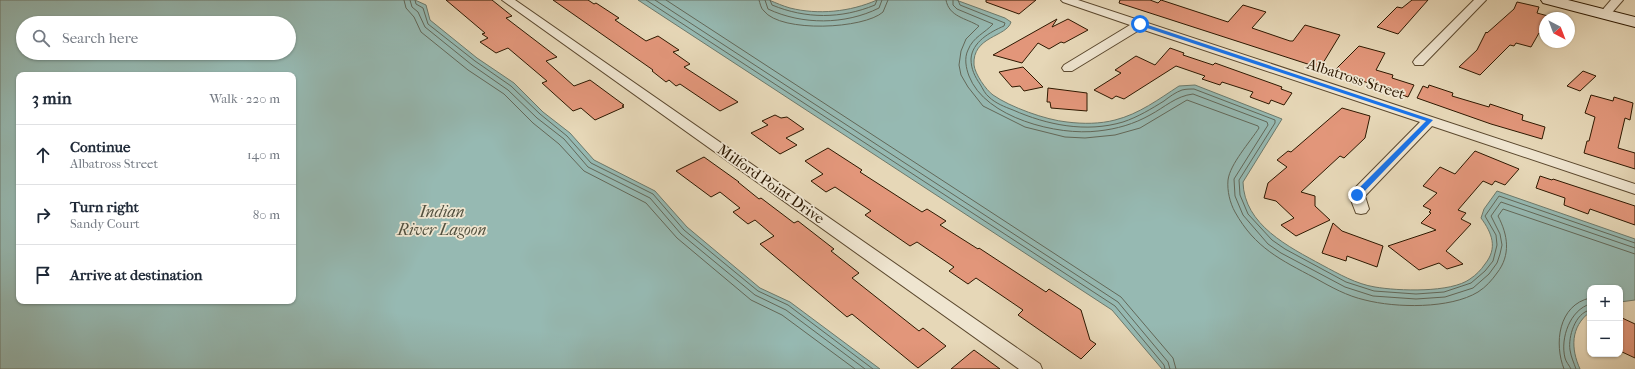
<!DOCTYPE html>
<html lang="en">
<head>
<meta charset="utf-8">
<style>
	body { margin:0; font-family:"IM FELL French Canon",serif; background:#f2f2f3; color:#1f2937 }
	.controls { position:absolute; right:12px; bottom:12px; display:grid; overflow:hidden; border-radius:8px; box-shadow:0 1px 3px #0004 }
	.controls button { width:36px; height:36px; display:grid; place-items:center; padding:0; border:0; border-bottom:1px solid #e0e1e3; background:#fff; color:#1f2937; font:20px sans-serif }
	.compass { position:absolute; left:1539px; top:12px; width:36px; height:36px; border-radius:50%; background:#fff; box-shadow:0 1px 3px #0004; rotate:138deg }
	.stop { position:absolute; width:12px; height:12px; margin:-9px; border:3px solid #1a73e8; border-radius:50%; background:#fff }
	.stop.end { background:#1a73e8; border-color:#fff; box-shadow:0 1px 4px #0008 }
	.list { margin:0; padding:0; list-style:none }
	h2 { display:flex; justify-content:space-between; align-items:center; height:52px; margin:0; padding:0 16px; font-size:17px }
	h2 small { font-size:13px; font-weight:400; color:#747a83 }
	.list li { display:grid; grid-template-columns:26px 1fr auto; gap:12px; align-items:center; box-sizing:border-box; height:60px; padding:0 16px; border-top:1px solid #e0e1e3 }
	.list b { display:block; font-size:15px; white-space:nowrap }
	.list p { margin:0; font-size:13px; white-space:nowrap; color:#747a83 }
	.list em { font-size:13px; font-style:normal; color:#747a83 }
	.icon { flex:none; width:22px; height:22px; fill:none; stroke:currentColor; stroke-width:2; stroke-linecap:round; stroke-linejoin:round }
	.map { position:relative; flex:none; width:1635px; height:369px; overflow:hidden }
	.search { position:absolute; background:#fff; box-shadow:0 1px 3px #0004; left:16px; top:16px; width:280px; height:44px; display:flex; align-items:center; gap:10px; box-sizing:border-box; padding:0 14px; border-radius:22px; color:#747a83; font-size:15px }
	.panel { position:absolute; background:#fff; box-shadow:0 1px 3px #0004; left:16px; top:72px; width:280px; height:232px; border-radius:8px }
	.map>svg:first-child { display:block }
</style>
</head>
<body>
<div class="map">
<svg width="1635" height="369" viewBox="0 0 1635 369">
	<rect width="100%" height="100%" fill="#e6d7b7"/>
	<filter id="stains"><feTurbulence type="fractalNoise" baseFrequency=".005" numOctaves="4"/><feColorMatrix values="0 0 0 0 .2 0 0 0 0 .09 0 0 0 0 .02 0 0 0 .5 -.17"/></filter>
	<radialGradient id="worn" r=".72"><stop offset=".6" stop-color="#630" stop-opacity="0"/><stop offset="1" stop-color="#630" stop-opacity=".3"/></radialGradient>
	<path fill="#96b9b2" stroke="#6c796b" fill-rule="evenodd" d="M 0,0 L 415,0 L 426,5 L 430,20 L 477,58 L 514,83 L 543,112 L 570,133 L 594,160 L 655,191 L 687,227 L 760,288 L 790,302 L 880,369 L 0,369 ZM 23,23 L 289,23 L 289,53 L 23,53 ZM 19,75 L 293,75 L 293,301 L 19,301 Z
		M 638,0 L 769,0 C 776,3 783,6 790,8 C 818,15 850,12 877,0 L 956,0 L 1005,18 L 1011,22 C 1007,37 972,36 974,65 C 975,74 986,90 993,95 C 1010,107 1046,120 1067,122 C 1083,124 1100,124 1115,120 C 1139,114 1159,99 1179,86 L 1195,85 L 1282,119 L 1243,182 C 1244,225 1289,247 1322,265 C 1339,274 1356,284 1375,287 C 1398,291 1451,293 1470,279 C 1476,275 1481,270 1485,264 C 1498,248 1492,233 1481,218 L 1484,209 L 1497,191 L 1635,239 L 1635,300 L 1620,302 L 1620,288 L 1590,288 L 1590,312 C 1570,327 1571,349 1580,369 L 1162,369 L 1112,310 Z"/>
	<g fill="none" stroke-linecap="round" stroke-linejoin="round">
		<path stroke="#626859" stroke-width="1" d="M 404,0 L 406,8 L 414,17 L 421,32 L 468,70 L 504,94 L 533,123 L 559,144 L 584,171 L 646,203 L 677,238 L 751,300 L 782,315 L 855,369
			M 410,0 L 412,7 L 418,12 L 425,27 L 472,65 L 508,90 L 537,118 L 564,139 L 588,167 L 650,198 L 681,234 L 755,295 L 786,310 L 865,369
			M 415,0 L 416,4 L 423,8 L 428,24 L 475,61 L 511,86 L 540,114 L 567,136 L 591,163 L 653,194 L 684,230 L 758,291 L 788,305 L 873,369
			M 646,0 L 1115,306 L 1164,365 L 1165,369
			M 655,0 L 1118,302 L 1168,362 L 1170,369
			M 666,0 L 1121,297 L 1173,358 L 1176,369
			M 759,0 C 760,3 761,9 764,11 C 781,33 864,29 883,12 L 888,0
			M 765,0 L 768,9 C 802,25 845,25 879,8 L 882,0
			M 770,0 L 772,5 C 806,19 841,19 875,5 L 877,0
			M 946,0 C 949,17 966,18 979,26 L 966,39 L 961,51 L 959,65 L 961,75 L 968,87 L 983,106 L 1025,127 L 1065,137 L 1085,138 L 1115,135 L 1140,128 L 1187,100 L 1258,126 L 1259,128 C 1250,142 1230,164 1228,180 C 1227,191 1230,203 1235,212 C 1255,248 1281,260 1315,278 C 1331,287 1347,296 1365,300 C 1396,308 1450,309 1478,292 C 1486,287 1492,280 1497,273 C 1511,255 1508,235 1498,216 L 1503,209 L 1635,254
			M 953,0 L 953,5 L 957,9 L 993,24 C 985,33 973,37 968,50 C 964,58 966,68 969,76 C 985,118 1058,136 1098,131 C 1117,129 1134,124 1150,115 C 1165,107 1176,96 1193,94 L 1267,122 L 1268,125 L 1234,179 L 1235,196 L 1243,215 L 1268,244 L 1281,253 L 1345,287 L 1373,296 L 1416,299 L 1445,297 L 1473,288 L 1489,274 L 1497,263 L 1500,254 L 1502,245 L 1500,234 L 1491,216 L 1501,202 L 1635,248
			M 958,0 L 960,5 L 1005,23 L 1004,26 C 990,32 972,42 971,59 C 971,69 975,77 980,84 C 983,89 985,94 989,97 C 995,103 1005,107 1013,110 C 1047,125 1086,133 1123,122 C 1138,117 1151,109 1164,101 C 1169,97 1176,92 1182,90 C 1186,89 1190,89 1194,89 L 1275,120 L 1275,123 L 1239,180 L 1240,195 L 1248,214 L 1272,240 L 1285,249 L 1346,282 L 1374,291 L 1416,294 L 1444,292 L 1471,283 L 1485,271 L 1493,261 L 1497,245 L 1496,235 L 1485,216 L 1499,196 L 1635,243
			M 1564,369 C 1554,344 1558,305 1590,298
			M 1571,369 C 1569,365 1566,362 1565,358 C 1560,338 1570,310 1590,304
			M 1576,369 C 1574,363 1571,357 1570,350 C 1568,337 1575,313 1590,310"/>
	</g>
	<path fill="#e2967a" stroke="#2d1800" d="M 446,0 L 492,0 L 512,16 L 506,18 L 557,57 L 546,61 L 574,86 L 590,80 L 624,105 L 622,106 L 624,107 L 595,120 L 581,108 L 573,111 L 542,83 L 547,81 L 508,48 L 496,53 L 480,42 L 488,38 L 482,34 L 485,33 Z
		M 553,0 L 588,0 L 594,4 L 596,3 L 619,18 L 615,20 L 646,41 L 658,36 L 679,50 L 673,52 L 690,64 L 684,67 L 738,102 L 720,111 L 680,84 L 676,86 L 669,80 L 666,82 L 652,71 L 653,70 Z
		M 986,0 L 1036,0 L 1019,14 L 986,2 Z
		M 1120,0 L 1150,0 L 1158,3 L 1161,0 L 1228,22 L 1243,5 L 1266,12 L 1252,28 L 1290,41 L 1293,41 L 1305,25 L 1340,35 L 1320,68 L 1119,3 Z
		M 1412,0 L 1428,0 L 1398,34 L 1377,27 L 1397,7 L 1402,8 Z
		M 1517,2 L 1539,7 L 1537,13 L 1548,16 L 1547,18 L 1545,18 L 1545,35 L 1539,33 L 1531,47 L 1516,43 L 1514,46 L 1510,45 L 1480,75 L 1459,67 L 1477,50 L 1486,32 L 1487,33 L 1514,9 Z
		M 1057,19 L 1052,27 L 1068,19 L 1088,30 L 1064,43 L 1061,42 L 1049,49 L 1038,43 L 1022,63 L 993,55 Z
		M 1359,46 L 1385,53 L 1376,70 L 1393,75 L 1392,78 L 1414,85 L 1408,97 L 1334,71 Z
		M 1170,48 L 1184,53 L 1183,55 L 1213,65 L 1215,63 L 1282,87 L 1281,89 L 1292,93 L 1284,105 L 1271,100 L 1269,104 L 1250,97 L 1253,92 L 1222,82 L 1220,85 L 1202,79 L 1205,76 L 1176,66 L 1124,99 L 1116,96 L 1112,99 L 1094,90 L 1121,73 L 1115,70 L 1136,56 L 1155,65 Z
		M 1023,67 L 1043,87 L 1024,91 L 1020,86 L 1012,87 L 999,72 Z
		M 1583,71 L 1596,76 L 1580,91 L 1567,86 Z
		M 1429,85 L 1453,93 L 1452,96 L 1489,107 L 1490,104 L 1523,115 L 1522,120 L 1545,127 L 1542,139 L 1491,124 L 1417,98 L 1423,86 L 1428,88 Z
		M 1048,88 L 1087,93 L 1087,111 L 1051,108 L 1050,102 L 1047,102 Z
		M 1591,95 L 1613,101 L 1614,97 L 1633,103 L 1630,120 L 1625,118 L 1618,148 L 1635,153 L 1635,169 L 1584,153 L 1587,141 L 1589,141 L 1595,117 L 1585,113 Z
		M 1342,108 L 1370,116 L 1365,138 L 1344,158 L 1340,156 L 1301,192 L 1315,196 L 1315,206 L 1330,220 L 1296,236 L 1281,225 L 1294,218 L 1276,201 L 1264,198 L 1268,183 L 1287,167 L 1277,160 L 1288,151 L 1291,152 Z
		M 775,115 L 781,118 L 787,117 L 804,129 L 786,138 L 797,145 L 780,154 L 751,133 L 768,125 L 762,121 Z
		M 828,148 L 862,170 L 860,172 L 922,212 L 927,209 L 946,221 L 940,225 L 978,249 L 979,248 L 1046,292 L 1049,289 L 1081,310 L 1090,340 L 1096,344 L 1081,359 L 1018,315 L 1023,310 L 976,278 L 968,284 L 949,271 L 954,267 L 917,242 L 910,246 L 865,215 L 871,211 L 835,187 L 826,192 L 811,181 L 823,174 L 805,161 Z
		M 1475,151 L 1519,169 L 1505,185 L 1495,181 L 1492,185 L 1483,181 L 1458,210 L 1466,213 L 1461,219 L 1471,224 L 1446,251 L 1463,264 L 1447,269 L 1439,263 L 1419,270 L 1388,246 L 1436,230 L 1421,223 L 1431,213 L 1429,212 L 1431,210 L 1423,206 L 1437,193 L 1423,186 L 1440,167 L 1455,174 Z
		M 704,157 L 739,182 L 738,182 L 759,199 L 761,198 L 794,223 L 798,221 L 834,249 L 831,251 L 859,273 L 852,278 L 919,331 L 923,328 L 946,346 L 918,368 L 852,314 L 847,317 L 760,244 L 774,236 L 755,220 L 748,224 L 733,212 L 740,208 L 720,192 L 711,197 L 676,171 Z
		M 1540,176 L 1552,180 L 1553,179 L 1635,206 L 1635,225 L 1590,209 L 1588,214 L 1564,205 L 1565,198 L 1536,188 Z
		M 1333,223 L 1342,231 L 1383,246 L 1377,267 L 1347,256 L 1346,261 L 1322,253 Z
		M 1620,317 L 1635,324 L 1635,358 L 1620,351 Z
		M 974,350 L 1000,369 L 951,369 Z"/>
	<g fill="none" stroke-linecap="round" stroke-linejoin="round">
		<defs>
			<path id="street" d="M 502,0 L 515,0 L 1040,364 L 1042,369 L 1019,369 Z
				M 1061,0 L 1078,0 L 1635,184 L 1635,194 L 1432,126 L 1365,196 L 1369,209 L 1366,213 L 1361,214 L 1356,213 L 1349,195 L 1352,191 L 1420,122 L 1141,29 L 1072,71 L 1064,71 L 1062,68 L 1064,65 L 1130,25 L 1063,2 Z
				M 1474,0 L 1486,0 L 1423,65 L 1415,65 L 1413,62 L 1415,59 Z
				M 1611,0 L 1623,0 L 1609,16 L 1601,16 L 1599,14 Z"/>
			<path id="secondary" d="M 1541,0 L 1568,0 L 1635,17 L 1635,27 L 1543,3 Z"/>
		</defs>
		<use href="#street" stroke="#5b482e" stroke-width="2"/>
		<use href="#secondary" stroke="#2d1800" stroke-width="2"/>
		<use href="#street" fill="#efe5d0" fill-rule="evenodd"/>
		<use href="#secondary" fill="#efe5d0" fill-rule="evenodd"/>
	</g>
	<path fill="#1a73e8" d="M 1138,23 L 1142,23 L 1433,120 L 1359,197 L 1354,197 L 1354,193 L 1426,121 L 1138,25 Z"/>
	<g text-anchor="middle" stroke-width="3.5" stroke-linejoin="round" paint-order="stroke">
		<g font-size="15" fill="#2d1800" stroke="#efe5d0">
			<text transform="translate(1356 79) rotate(18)" y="5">Albatross Street</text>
			<text transform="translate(771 184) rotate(35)" y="5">Milford Point Drive</text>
		</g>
		<g font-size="16" font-style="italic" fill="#52503e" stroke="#efe5d0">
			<text x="442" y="217">Indian<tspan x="442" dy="18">River Lagoon</tspan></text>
		</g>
	</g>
	<rect width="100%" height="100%" filter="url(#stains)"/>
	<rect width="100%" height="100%" fill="url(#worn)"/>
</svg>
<div class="controls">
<button>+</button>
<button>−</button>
</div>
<svg class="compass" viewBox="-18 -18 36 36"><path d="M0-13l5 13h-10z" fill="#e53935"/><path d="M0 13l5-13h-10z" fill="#747a83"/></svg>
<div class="stop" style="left:1140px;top:24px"></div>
<div class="stop end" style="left:1357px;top:195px"></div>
<div class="search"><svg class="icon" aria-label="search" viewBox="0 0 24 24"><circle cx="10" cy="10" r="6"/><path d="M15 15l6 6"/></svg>Search here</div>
<section class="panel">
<h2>3 min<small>Walk · 220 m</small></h2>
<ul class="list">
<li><svg class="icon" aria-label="ahead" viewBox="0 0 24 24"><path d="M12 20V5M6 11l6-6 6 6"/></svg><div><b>Continue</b><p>Albatross Street</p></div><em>140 m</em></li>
<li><svg class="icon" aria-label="right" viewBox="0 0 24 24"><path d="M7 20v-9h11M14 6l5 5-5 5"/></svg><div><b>Turn right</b><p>Sandy Court</p></div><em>80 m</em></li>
<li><svg class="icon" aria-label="arrive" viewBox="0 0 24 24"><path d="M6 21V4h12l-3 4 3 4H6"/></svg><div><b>Arrive at destination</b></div></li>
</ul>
</section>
</div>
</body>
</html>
